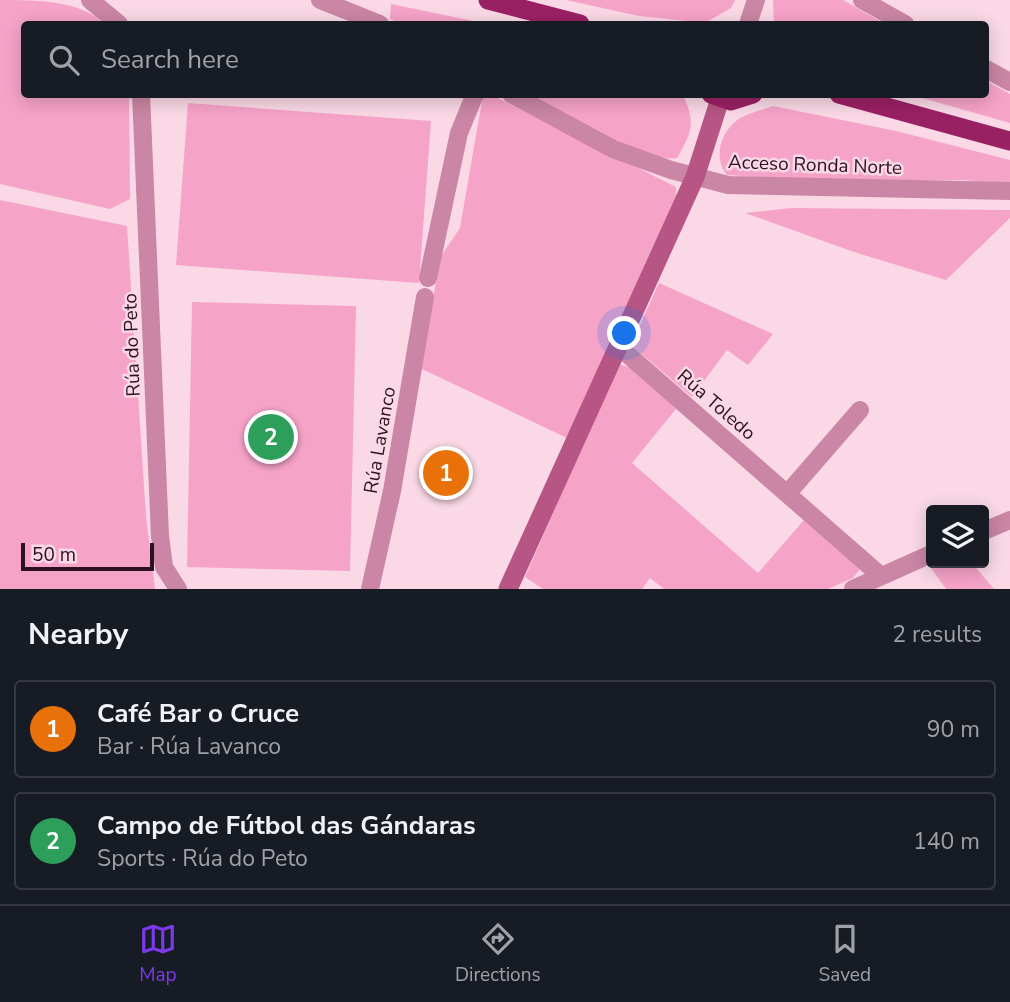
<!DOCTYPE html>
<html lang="en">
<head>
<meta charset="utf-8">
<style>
	body { margin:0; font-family:"Nunito Sans",sans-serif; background:#242831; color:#f1f3f6 }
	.controls { position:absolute; right:21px; bottom:21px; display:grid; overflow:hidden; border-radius:7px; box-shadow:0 4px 18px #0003 }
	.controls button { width:63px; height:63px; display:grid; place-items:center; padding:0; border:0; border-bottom:2px solid #363941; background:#171b24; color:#f1f3f6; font:35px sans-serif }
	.scale { position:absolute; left:21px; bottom:18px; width:133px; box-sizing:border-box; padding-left:7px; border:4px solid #2e111f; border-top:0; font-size:19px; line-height:24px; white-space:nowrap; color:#2e111f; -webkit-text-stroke:5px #fad8e6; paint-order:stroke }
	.you { position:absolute; left:625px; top:334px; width:24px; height:24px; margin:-18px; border:5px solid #fff; border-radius:50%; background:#1a73e8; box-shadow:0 0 0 10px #1a73e833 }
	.badge { display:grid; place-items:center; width:46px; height:46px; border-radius:50%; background:#7c3aed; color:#fff; font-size:23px; font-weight:700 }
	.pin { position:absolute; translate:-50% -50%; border:4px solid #fff; box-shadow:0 2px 7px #0006 }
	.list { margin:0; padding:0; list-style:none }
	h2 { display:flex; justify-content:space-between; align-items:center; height:91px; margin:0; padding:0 28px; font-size:30px }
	h2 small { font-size:23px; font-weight:400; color:#9ea1a6 }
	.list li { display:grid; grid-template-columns:46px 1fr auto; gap:21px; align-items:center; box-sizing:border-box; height:98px; margin:0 14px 14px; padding:0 14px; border:2px solid #363941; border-radius:7px }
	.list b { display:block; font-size:26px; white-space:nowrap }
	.list p { margin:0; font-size:23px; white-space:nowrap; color:#9ea1a6 }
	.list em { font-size:23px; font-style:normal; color:#9ea1a6 }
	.icon { flex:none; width:38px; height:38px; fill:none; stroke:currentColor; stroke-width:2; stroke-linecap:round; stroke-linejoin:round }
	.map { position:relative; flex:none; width:1010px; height:589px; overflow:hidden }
	.search { position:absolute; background:#171b24; box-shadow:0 4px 18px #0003; left:21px; right:21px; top:21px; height:77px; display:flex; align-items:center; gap:18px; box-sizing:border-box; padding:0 24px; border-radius:7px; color:#9ea1a6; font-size:26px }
	.sheet { height:315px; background:#171b24 }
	nav { display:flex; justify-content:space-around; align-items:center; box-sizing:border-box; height:98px; border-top:2px solid #363941; background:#171b24; font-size:19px; color:#9ea1a6 }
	nav a { display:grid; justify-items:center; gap:4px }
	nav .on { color:#7c3aed }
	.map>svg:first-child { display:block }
</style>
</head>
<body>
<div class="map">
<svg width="1010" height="589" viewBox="0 0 1010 589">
	<rect width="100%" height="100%" fill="#fad8e6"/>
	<path fill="#f6a3c8" d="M 0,0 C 35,0 81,0 104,24 L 24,24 L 24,94 L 129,95 L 130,199 L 110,209 L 0,184 Z
		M 566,0 L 735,0 L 731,8 L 705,23 L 639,16 Z
		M 773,0 L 843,0 L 885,24 L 774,24 Z
		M 391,4 L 488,24 L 401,24 L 390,19 Z
		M 986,81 L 1010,94 L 1010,123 L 912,95 L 986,94 Z
		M 483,95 L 492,95 L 676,187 L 676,196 L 567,438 L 420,368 L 441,256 L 460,228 Z
		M 531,95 L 683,95 C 696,123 692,132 677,158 C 641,163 565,113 531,95 Z
		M 188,103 L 431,121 L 419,283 L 176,265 Z
		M 773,106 L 896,131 L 1010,160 L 1010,186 L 965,180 L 827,182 L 727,175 C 714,159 719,135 736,121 C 745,114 762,110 773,106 Z
		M 0,200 L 127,226 L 146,517 L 155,589 L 0,589 Z
		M 792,208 L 1010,210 L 1010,218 L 946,280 L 854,252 L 745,213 Z
		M 659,283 L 773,334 L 748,365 L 727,350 L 692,397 L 631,345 Z
		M 192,302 L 356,306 L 350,571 L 187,567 Z
		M 618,364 L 635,369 L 676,409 L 632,463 L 758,573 L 804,520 L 860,569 L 853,578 L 828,589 L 664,589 L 650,578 L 642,589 L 543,589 L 525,577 Z
		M 942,563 L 972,563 L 994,589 L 946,589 L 931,568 Z"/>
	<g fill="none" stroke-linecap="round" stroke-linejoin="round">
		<path stroke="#ca86a4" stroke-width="18" d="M 90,0 L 119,24
			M 320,0 L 380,24
			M 862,0 L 905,24
			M 748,24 L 756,0
			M 986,69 L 1010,82
			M 141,94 L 160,536 L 164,567 L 178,589
			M 511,94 L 613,149 L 671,170 L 728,185 L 1010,191
			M 428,278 L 459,133 L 475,94
			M 618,346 L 881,576
			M 787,494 L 860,410
			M 984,531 L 1010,520
			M 370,589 L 392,491 L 425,297
			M 853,589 L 931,554"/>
		<path stroke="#b75585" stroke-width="19" d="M 508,589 L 695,177 L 720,99"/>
		<path stroke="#9a2064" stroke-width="19" d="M 488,0 L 580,24
			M 711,94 L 731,101 L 753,94
			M 839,94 L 1010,141"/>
	</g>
	<g text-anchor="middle" stroke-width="5" stroke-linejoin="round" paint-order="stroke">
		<g font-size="19" fill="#2e111f" stroke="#fad8e6">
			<text transform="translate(815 164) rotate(2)" y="7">Acceso Ronda Norte</text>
			<text transform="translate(131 345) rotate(-92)" y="7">Rúa do Peto</text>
			<text transform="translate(717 404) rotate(41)" y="7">Rúa Toledo</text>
			<text transform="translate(379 440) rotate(-80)" y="7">Rúa Lavanco</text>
		</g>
	</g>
</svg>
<div class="controls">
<button><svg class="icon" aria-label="layers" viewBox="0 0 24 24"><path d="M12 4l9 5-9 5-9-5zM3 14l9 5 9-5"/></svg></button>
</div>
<div class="scale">50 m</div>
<div class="you"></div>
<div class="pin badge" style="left:446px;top:473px;background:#e8710a">1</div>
<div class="pin badge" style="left:271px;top:437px;background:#2e9e5b">2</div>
<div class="search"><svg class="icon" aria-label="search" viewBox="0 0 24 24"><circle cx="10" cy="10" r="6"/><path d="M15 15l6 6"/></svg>Search here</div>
</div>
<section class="sheet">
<h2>Nearby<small>2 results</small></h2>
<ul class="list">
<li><span class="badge" style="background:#e8710a">1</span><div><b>Café Bar o Cruce</b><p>Bar · Rúa Lavanco</p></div><em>90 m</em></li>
<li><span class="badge" style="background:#2e9e5b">2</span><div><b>Campo de Fútbol das Gándaras</b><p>Sports · Rúa do Peto</p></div><em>140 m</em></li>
</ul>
</section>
<nav>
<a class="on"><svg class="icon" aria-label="map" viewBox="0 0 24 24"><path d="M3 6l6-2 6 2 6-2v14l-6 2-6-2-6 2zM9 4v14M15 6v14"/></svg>Map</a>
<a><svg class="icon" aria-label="directions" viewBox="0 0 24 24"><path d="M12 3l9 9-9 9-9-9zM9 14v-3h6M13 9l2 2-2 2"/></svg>Directions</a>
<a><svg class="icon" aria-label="saved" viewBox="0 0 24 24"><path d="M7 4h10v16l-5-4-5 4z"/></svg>Saved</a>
</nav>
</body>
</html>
